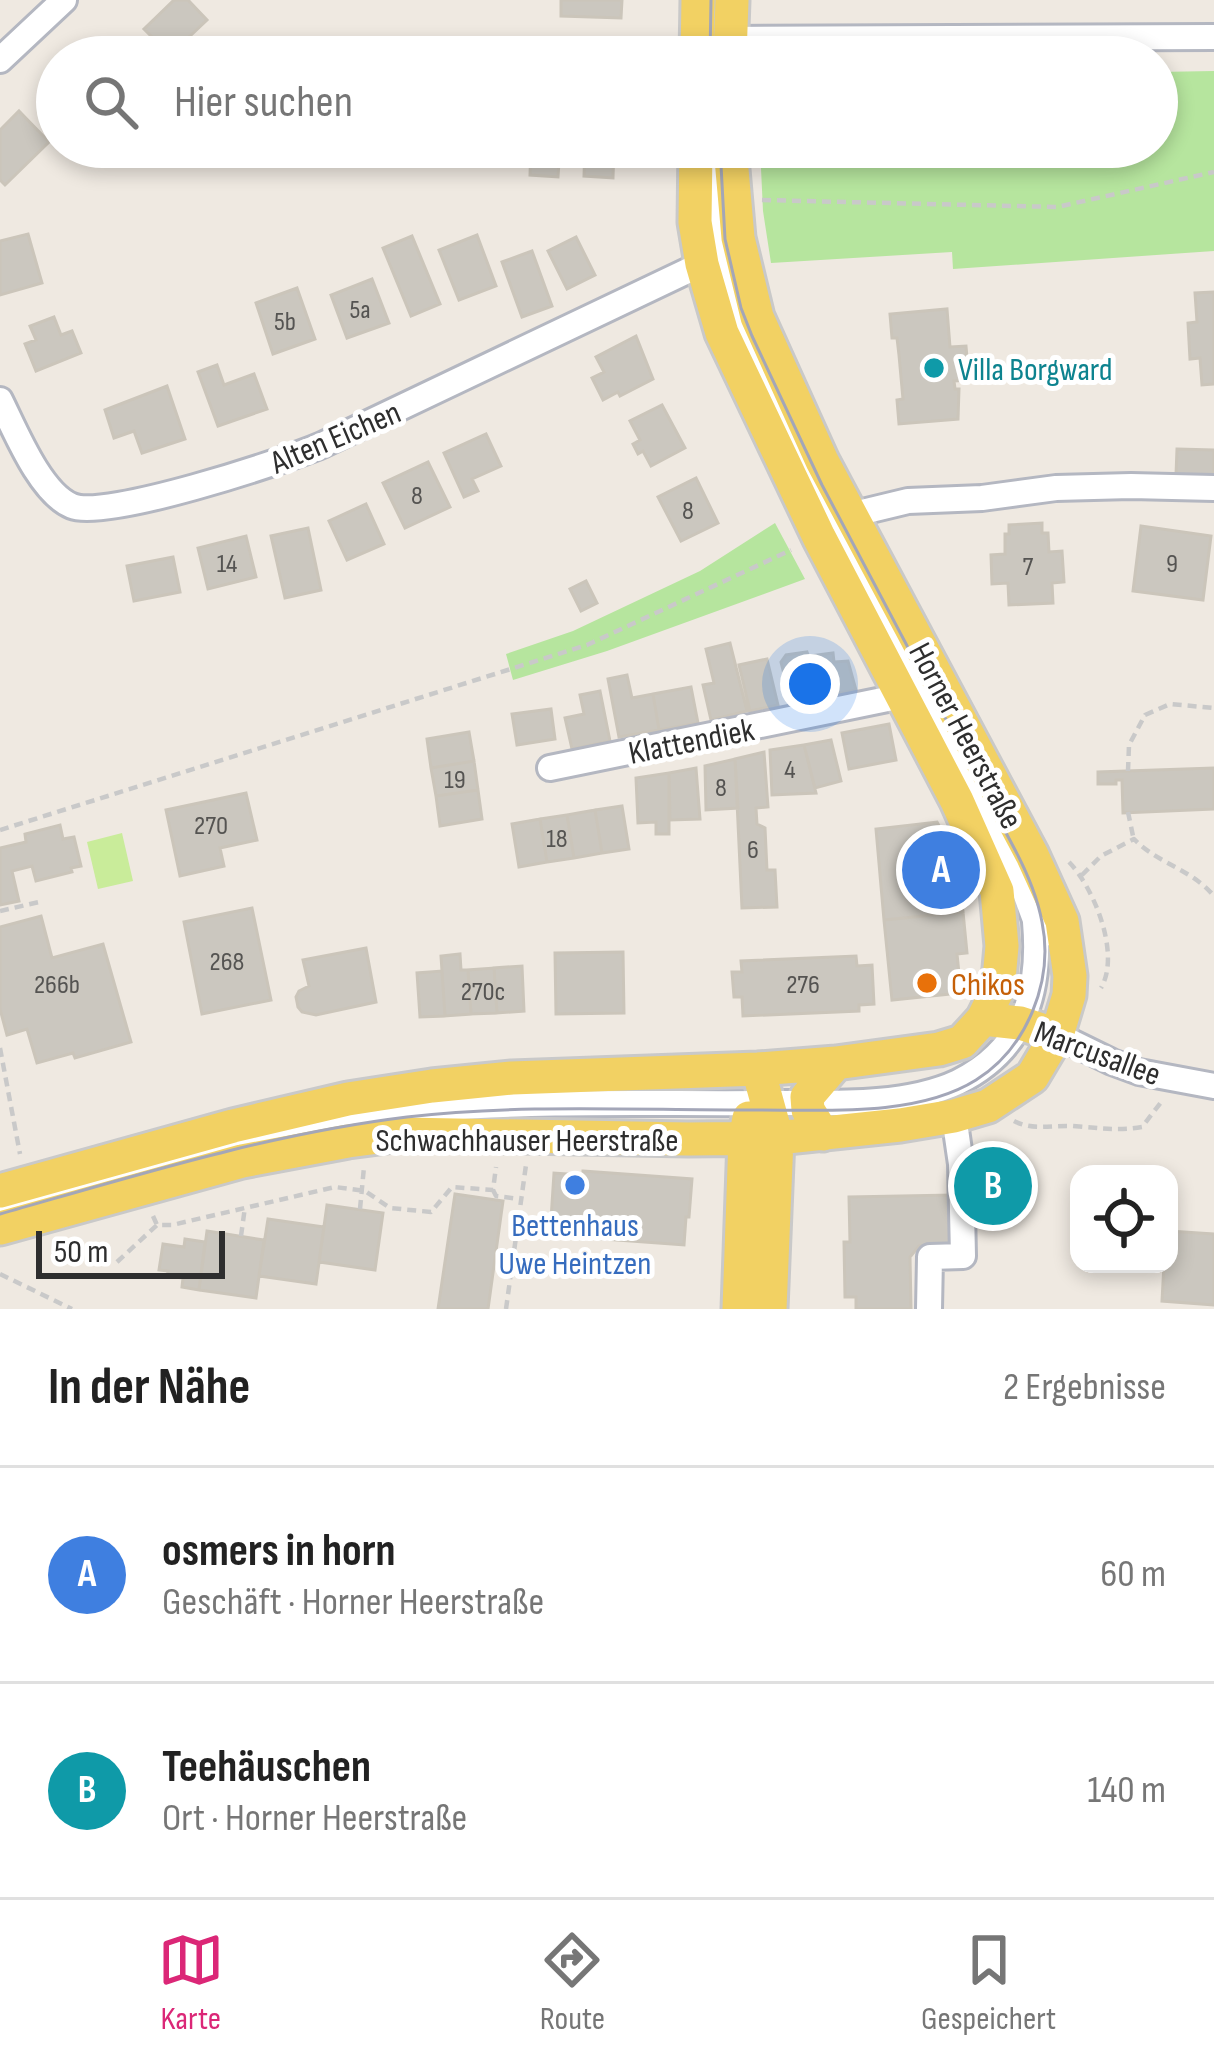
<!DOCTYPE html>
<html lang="de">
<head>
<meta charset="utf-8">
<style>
	body { margin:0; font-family:"Sofia Sans Condensed",sans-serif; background:#f2f2f2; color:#222 }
	.controls { position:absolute; right:36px; bottom:36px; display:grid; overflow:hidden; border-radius:24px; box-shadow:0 6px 18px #0003 }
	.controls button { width:108px; height:108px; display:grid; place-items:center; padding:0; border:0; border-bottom:3px solid #e0e0e0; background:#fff; color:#222; font:60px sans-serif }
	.scale { position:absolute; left:36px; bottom:30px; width:189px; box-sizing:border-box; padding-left:12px; border:6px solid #2e2e2e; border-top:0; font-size:33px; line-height:42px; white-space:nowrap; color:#2e2e2e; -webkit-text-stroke:9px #fff; paint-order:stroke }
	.you { position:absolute; left:810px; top:684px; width:42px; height:42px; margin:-30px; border:9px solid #fff; border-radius:50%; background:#1a73e8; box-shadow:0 0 0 18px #1a73e833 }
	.badge { display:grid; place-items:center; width:78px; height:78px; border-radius:50%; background:#db2777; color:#fff; font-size:39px; font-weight:700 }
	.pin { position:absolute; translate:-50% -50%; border:6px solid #fff; box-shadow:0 3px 12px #0006 }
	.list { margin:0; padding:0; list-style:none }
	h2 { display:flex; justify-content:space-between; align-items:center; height:156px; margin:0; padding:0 48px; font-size:51px }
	h2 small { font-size:39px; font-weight:400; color:#767676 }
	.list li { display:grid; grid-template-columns:78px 1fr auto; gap:36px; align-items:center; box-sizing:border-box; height:216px; padding:0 48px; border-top:3px solid #e0e0e0 }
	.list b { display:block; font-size:45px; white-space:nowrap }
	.list p { margin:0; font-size:39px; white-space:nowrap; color:#767676 }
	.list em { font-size:39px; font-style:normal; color:#767676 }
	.icon { flex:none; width:66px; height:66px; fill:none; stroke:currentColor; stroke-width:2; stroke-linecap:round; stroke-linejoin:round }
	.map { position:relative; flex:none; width:1214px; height:1309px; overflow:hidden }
	.search { position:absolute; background:#fff; box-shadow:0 6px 18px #0003; left:36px; right:36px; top:36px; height:132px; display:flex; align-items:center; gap:30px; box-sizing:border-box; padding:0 42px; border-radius:66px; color:#767676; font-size:45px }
	.sheet { height:588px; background:#fff }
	nav { display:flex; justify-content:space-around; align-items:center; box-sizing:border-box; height:168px; border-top:3px solid #e0e0e0; background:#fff; font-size:33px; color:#767676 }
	nav a { display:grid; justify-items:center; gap:6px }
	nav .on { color:#db2777 }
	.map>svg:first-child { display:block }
</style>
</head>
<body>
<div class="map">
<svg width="1214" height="1309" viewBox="0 0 1214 1309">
	<rect width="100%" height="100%" fill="#efe9e1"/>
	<path fill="#b6e59e" d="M 1214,71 L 1214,251 L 953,269 L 952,252 L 771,263 L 763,211 L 760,147 L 1157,147 L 1157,72 Z
		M 775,523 L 805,579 L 607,651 L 513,680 L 506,654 L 573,631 L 700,571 Z"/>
	<path fill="#c9ec9a" d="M 122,833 L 133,881 L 98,889 L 87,842 Z"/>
	<path fill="#cbc7bf" stroke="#cbc5ba" stroke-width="3" d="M 174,0 L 188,0 L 207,20 L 170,55 L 144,29 Z
		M 561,0 L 622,0 L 621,18 L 561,16 Z
		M 19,111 L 49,142 L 5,185 L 0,180 L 0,130 Z
		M 531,147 L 560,147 L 558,177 L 530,175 Z
		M 585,147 L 614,147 L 613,178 L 584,176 Z
		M 28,234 L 42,283 L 0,295 L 0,241 Z
		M 477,235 L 496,286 L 459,300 L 439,250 Z
		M 412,236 L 440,304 L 411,316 L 383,248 Z
		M 576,237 L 595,275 L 567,289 L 548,251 Z
		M 532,251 L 552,306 L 522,317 L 502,262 Z
		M 372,279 L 389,323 L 347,338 L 331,295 Z
		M 297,288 L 315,339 L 273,354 L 256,303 Z
		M 1214,292 L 1214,384 L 1202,385 L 1200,358 L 1190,359 L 1188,323 L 1197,322 L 1195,293 Z
		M 947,309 L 950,347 L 966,346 L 969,380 L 954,381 L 955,389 L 959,389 L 958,419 L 899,424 L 897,400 L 903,399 L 899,355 L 897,338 L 892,338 L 890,314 Z
		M 54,317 L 61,335 L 72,331 L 81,353 L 36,371 L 25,344 L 36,340 L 30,326 Z
		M 636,336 L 653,379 L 620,396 L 618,392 L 603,400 L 592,378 L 604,372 L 596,357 Z
		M 217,365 L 224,385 L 254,374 L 267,409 L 218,426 L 198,372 Z
		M 167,386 L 185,439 L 142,453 L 134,431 L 114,438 L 105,410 Z
		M 662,405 L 685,448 L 651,466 L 643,451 L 638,454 L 633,444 L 640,440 L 630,421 Z
		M 486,434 L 501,466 L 472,479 L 478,491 L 464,497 L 444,453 Z
		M 1177,449 L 1214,450 L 1214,475 L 1176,475 Z
		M 428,462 L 450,507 L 405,528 L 383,483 Z
		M 696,478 L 718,523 L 681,541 L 658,497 Z
		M 366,504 L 384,544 L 347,560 L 329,521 Z
		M 1042,523 L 1042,533 L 1048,533 L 1049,552 L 1062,551 L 1064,582 L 1052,583 L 1053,603 L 1009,605 L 1008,583 L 992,584 L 991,555 L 1005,554 L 1005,534 L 1009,534 L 1009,525 Z
		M 1141,526 L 1211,536 L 1203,600 L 1133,591 Z
		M 308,528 L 321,590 L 285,598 L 271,536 Z
		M 246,536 L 256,577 L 208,589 L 198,548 Z
		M 173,557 L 180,592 L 134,601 L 127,566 Z
		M 586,581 L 597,603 L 581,611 L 570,589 Z
		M 730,643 L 747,711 L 711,720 L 703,685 L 714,683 L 706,649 Z
		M 807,652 L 824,696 L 791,702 L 781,662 L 786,655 Z
		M 833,653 L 834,662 L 848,661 L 856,690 L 824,696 L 810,656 Z
		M 767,659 L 778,705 L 750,711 L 739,665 Z
		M 627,675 L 632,698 L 653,694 L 659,730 L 619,737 L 608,679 Z
		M 691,687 L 698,723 L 659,730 L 653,694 Z
		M 600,691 L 610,741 L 572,749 L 565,718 L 584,714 L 580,695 Z
		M 551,709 L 555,739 L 517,745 L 512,714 Z
		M 889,724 L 896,760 L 849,769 L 842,733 Z
		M 469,732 L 474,761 L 431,768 L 427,739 Z
		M 831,740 L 841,781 L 815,788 L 804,745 Z
		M 804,745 L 816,793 L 772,795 L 770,750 Z
		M 764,752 L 768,807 L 756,808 L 757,824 L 765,828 L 767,870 L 775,870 L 777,907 L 742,908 L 735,759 Z
		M 735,759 L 738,808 L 706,810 L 705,766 Z
		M 474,761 L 478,790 L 436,796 L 431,768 Z
		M 696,768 L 700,819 L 670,820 L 669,773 Z
		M 1214,768 L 1214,809 L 1123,813 L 1122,780 L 1116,780 L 1116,784 L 1098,784 L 1098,772 Z
		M 669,773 L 669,834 L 656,834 L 656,822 L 638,823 L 636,778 Z
		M 478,790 L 482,819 L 440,826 L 436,796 Z
		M 246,793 L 257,840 L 220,848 L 224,866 L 180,876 L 166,810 Z
		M 622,806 L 629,849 L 602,853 L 595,810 Z
		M 595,810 L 602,853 L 574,858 L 567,815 Z
		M 567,815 L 574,858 L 547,862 L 540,819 Z
		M 540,819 L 547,862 L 519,867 L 512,824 Z
		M 937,822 L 956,858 L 963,912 L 884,920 L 876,829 Z
		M 60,825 L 63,839 L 74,837 L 81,866 L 71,868 L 72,872 L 36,881 L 32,866 L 12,871 L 19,901 L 0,905 L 0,848 L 26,842 L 25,834 Z
		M 252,908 L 271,1000 L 202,1014 L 184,922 Z
		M 963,912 L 967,953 L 957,954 L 961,993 L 892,1000 L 884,920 Z
		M 41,916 L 52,958 L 103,944 L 131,1042 L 75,1058 L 73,1053 L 37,1063 L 27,1029 L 7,1035 L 0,1009 L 0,927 Z
		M 366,948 L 376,1002 L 316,1015 L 302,1012 L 298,1007 L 296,997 L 299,991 L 309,986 L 303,960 Z
		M 623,952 L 624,1013 L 556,1014 L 555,953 Z
		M 460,954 L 461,970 L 468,970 L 471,1014 L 445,1016 L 441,956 Z
		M 856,956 L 857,966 L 872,965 L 874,1004 L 859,1005 L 859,1011 L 743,1016 L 742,997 L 734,997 L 732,972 L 742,972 L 741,961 Z
		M 522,966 L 524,1011 L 497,1013 L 494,968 Z
		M 494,968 L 497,1013 L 471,1014 L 468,970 Z
		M 442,971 L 445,1016 L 420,1017 L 417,973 Z
		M 1003,1163 L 1005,1163 L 1006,1206 L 982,1206 L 980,1164 L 981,1167 L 1003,1166 Z
		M 583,1171 L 692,1179 L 689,1217 L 686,1217 L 684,1245 L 550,1235 L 554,1173 L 583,1175 Z
		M 455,1194 L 503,1201 L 488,1309 L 438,1309 Z
		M 952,1195 L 953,1245 L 919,1246 L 910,1257 L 911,1309 L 856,1309 L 856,1297 L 845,1297 L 844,1242 L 850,1242 L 849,1197 Z
		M 327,1205 L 383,1213 L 375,1270 L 319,1262 Z
		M 268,1219 L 324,1227 L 316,1284 L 259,1276 Z
		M 207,1231 L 264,1240 L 256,1298 L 199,1290 Z
		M 1169,1231 L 1214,1234 L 1214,1305 L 1162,1301 L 1164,1264 L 1169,1264 Z
		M 185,1239 L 205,1242 L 199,1290 L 182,1287 L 183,1278 L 167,1276 L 168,1271 L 159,1270 L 163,1244 L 184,1247 Z"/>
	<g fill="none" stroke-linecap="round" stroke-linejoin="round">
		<defs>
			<path id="minor" d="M 730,39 L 1214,37
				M 0,60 L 64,0
				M 713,147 L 715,212 L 720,241 L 727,281 L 752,351 L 800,454 L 1009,850 L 1041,936
				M 0,400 C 15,430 40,493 72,506 C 105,520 282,462 322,445 L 702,264
				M 850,515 L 908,501 L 982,498 L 1056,488 L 1131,486 L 1214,488
				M 550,768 L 902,696
				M 1057,1035 L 1112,1062 L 1139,1072 L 1214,1086
				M 0,1209 C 143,1169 285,1122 434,1109 C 545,1100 658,1104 770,1103 C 828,1103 905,1107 958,1082 C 1025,1049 1041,990 1035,922
				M 929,1309 L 930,1257 L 963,1256 L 961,1164 L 954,1116"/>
			<path id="major" d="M 697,57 L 698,0
				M 730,57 L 732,0
				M 983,1019 L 1020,1023 L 1057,1035
				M 758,1069 L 777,1138 L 770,1309
				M 823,1134 L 808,1110 L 807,1097 L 836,1063
				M 0,1191 L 233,1126 L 348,1099 L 432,1086 L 512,1078 L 758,1069 L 836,1063 L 939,1049 L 962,1042 L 983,1019 L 997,991 L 999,979 L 1002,946 L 997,891 L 957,801 L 819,537 L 722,333 L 702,264 L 695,222 L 696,147
				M 0,1228 L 242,1161 L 348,1141 L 402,1134 L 688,1139 L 777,1138 L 900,1125 L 954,1116 L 988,1106 L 1032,1077 L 1057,1035 L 1069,995 L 1070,976 L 1062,921 L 1032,855 L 822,461 L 757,317 L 738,238 L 730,147
				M 739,1309 L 745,1139 L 749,1118"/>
		</defs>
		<use href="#minor" stroke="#b4b7c1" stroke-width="30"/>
		<use href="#major" stroke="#c9c9c9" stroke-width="39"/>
		<path stroke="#c9c9c9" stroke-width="4.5" stroke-dasharray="9 6" stroke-linecap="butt" d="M 762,200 L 1057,207 L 1214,172
			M 1128,771 L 1129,745 L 1145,715 L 1170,704 L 1214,708
			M 1128,812 L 1133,836
			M 0,830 L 587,645 L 791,550
			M 1069,862 C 1094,888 1121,954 1101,988
			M 1082,875 L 1101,856 L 1134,839 C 1158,864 1190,868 1214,896
			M 0,911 L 39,902
			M 0,1048 L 20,1154
			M 1014,1121 C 1033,1131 1052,1125 1073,1126 C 1097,1128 1118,1131 1142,1127 L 1162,1101
			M 493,1190 L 496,1196 L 520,1199
			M 360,1209 L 364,1167
			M 153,1216 L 157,1225 L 172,1225 L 335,1187 L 365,1191 L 390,1208 L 431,1212 L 452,1187 L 493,1190 L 496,1167
			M 241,1236 L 245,1207
			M 117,1262 L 157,1225
			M 0,1274 L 72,1309
			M 506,1309 L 526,1165"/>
		<use href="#minor" stroke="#fff" stroke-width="24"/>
		<use href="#major" stroke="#f2d163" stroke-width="33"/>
		<path stroke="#a3a6b8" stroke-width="3" d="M 710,57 L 711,0
			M 0,1214 C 134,1176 268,1134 407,1117 C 518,1104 632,1110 744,1110 C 814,1109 914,1119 976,1080 C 1027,1048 1054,981 1042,922 C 1037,895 1026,870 1013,846 L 822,485 L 752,336 L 741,308 L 725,239 L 720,147"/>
	</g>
	<circle fill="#0f9aa8" stroke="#fff" stroke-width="4.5" cx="934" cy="368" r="12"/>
	<circle fill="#e8710a" stroke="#fff" stroke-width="4.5" cx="927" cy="983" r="12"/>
	<circle fill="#3f7fe0" stroke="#fff" stroke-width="4.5" cx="575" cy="1185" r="12"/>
	<g text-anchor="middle" stroke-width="10" stroke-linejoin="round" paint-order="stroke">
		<g font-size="27" fill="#555452">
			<text x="360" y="318">5a</text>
			<text x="285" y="330">5b</text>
			<text x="417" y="504">8</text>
			<text x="688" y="519">8</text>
			<text x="227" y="572">14</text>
			<text x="1172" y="572">9</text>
			<text x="1028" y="575">7</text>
			<text x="790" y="778">4</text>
			<text x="455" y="788">19</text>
			<text x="721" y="796">8</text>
			<text x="211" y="834">270</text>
			<text x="557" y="847">18</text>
			<text x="753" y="858">6</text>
			<text x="227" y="970">268</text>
			<text x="57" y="993">266b</text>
			<text x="803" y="993">276</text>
			<text x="483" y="1000">270c</text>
		</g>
		<g font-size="33" fill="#0d838f" stroke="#fff" text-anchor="start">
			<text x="958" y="380">Villa Borgward</text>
		</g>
		<g font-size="33" fill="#2e2e2e" stroke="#fff">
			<text transform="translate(335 436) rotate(-23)" y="12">Alten Eichen</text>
			<text transform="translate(967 735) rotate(62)" y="12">Horner Heerstraße</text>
			<text transform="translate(691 740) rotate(-11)" y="12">Klattendiek</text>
			<text transform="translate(1098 1052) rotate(20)" y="12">Marcusallee</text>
			<text x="527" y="1151">Schwachhauser Heerstraße</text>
		</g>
		<g font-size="33" fill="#c56008" stroke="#fff" text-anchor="start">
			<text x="951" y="995">Chikos</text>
		</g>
		<g font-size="33" fill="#366cbe" stroke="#fff">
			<text x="575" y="1236">Bettenhaus<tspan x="575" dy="38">Uwe Heintzen</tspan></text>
		</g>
	</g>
</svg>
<div class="controls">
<button><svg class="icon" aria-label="locate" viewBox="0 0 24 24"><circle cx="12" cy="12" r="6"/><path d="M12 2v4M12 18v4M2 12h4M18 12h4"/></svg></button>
</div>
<div class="scale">50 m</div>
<div class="you"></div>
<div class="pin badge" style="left:941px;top:870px;background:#3f7fe0">A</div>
<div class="pin badge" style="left:993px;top:1186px;background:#0f9aa8">B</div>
<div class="search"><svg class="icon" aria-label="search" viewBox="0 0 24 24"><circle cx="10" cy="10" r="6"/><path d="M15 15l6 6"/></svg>Hier suchen</div>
</div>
<section class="sheet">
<h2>In der Nähe<small>2 Ergebnisse</small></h2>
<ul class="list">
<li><span class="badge" style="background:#3f7fe0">A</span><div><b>osmers in horn</b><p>Geschäft · Horner Heerstraße</p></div><em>60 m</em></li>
<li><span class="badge" style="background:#0f9aa8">B</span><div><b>Teehäuschen</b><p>Ort · Horner Heerstraße</p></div><em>140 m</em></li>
</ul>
</section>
<nav>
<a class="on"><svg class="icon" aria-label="map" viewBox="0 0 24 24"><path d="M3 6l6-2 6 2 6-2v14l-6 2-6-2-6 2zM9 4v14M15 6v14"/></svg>Karte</a>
<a><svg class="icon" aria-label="directions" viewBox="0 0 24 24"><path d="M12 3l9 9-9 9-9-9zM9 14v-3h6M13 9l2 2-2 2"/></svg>Route</a>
<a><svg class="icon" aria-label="saved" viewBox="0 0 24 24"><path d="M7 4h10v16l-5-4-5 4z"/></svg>Gespeichert</a>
</nav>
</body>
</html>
